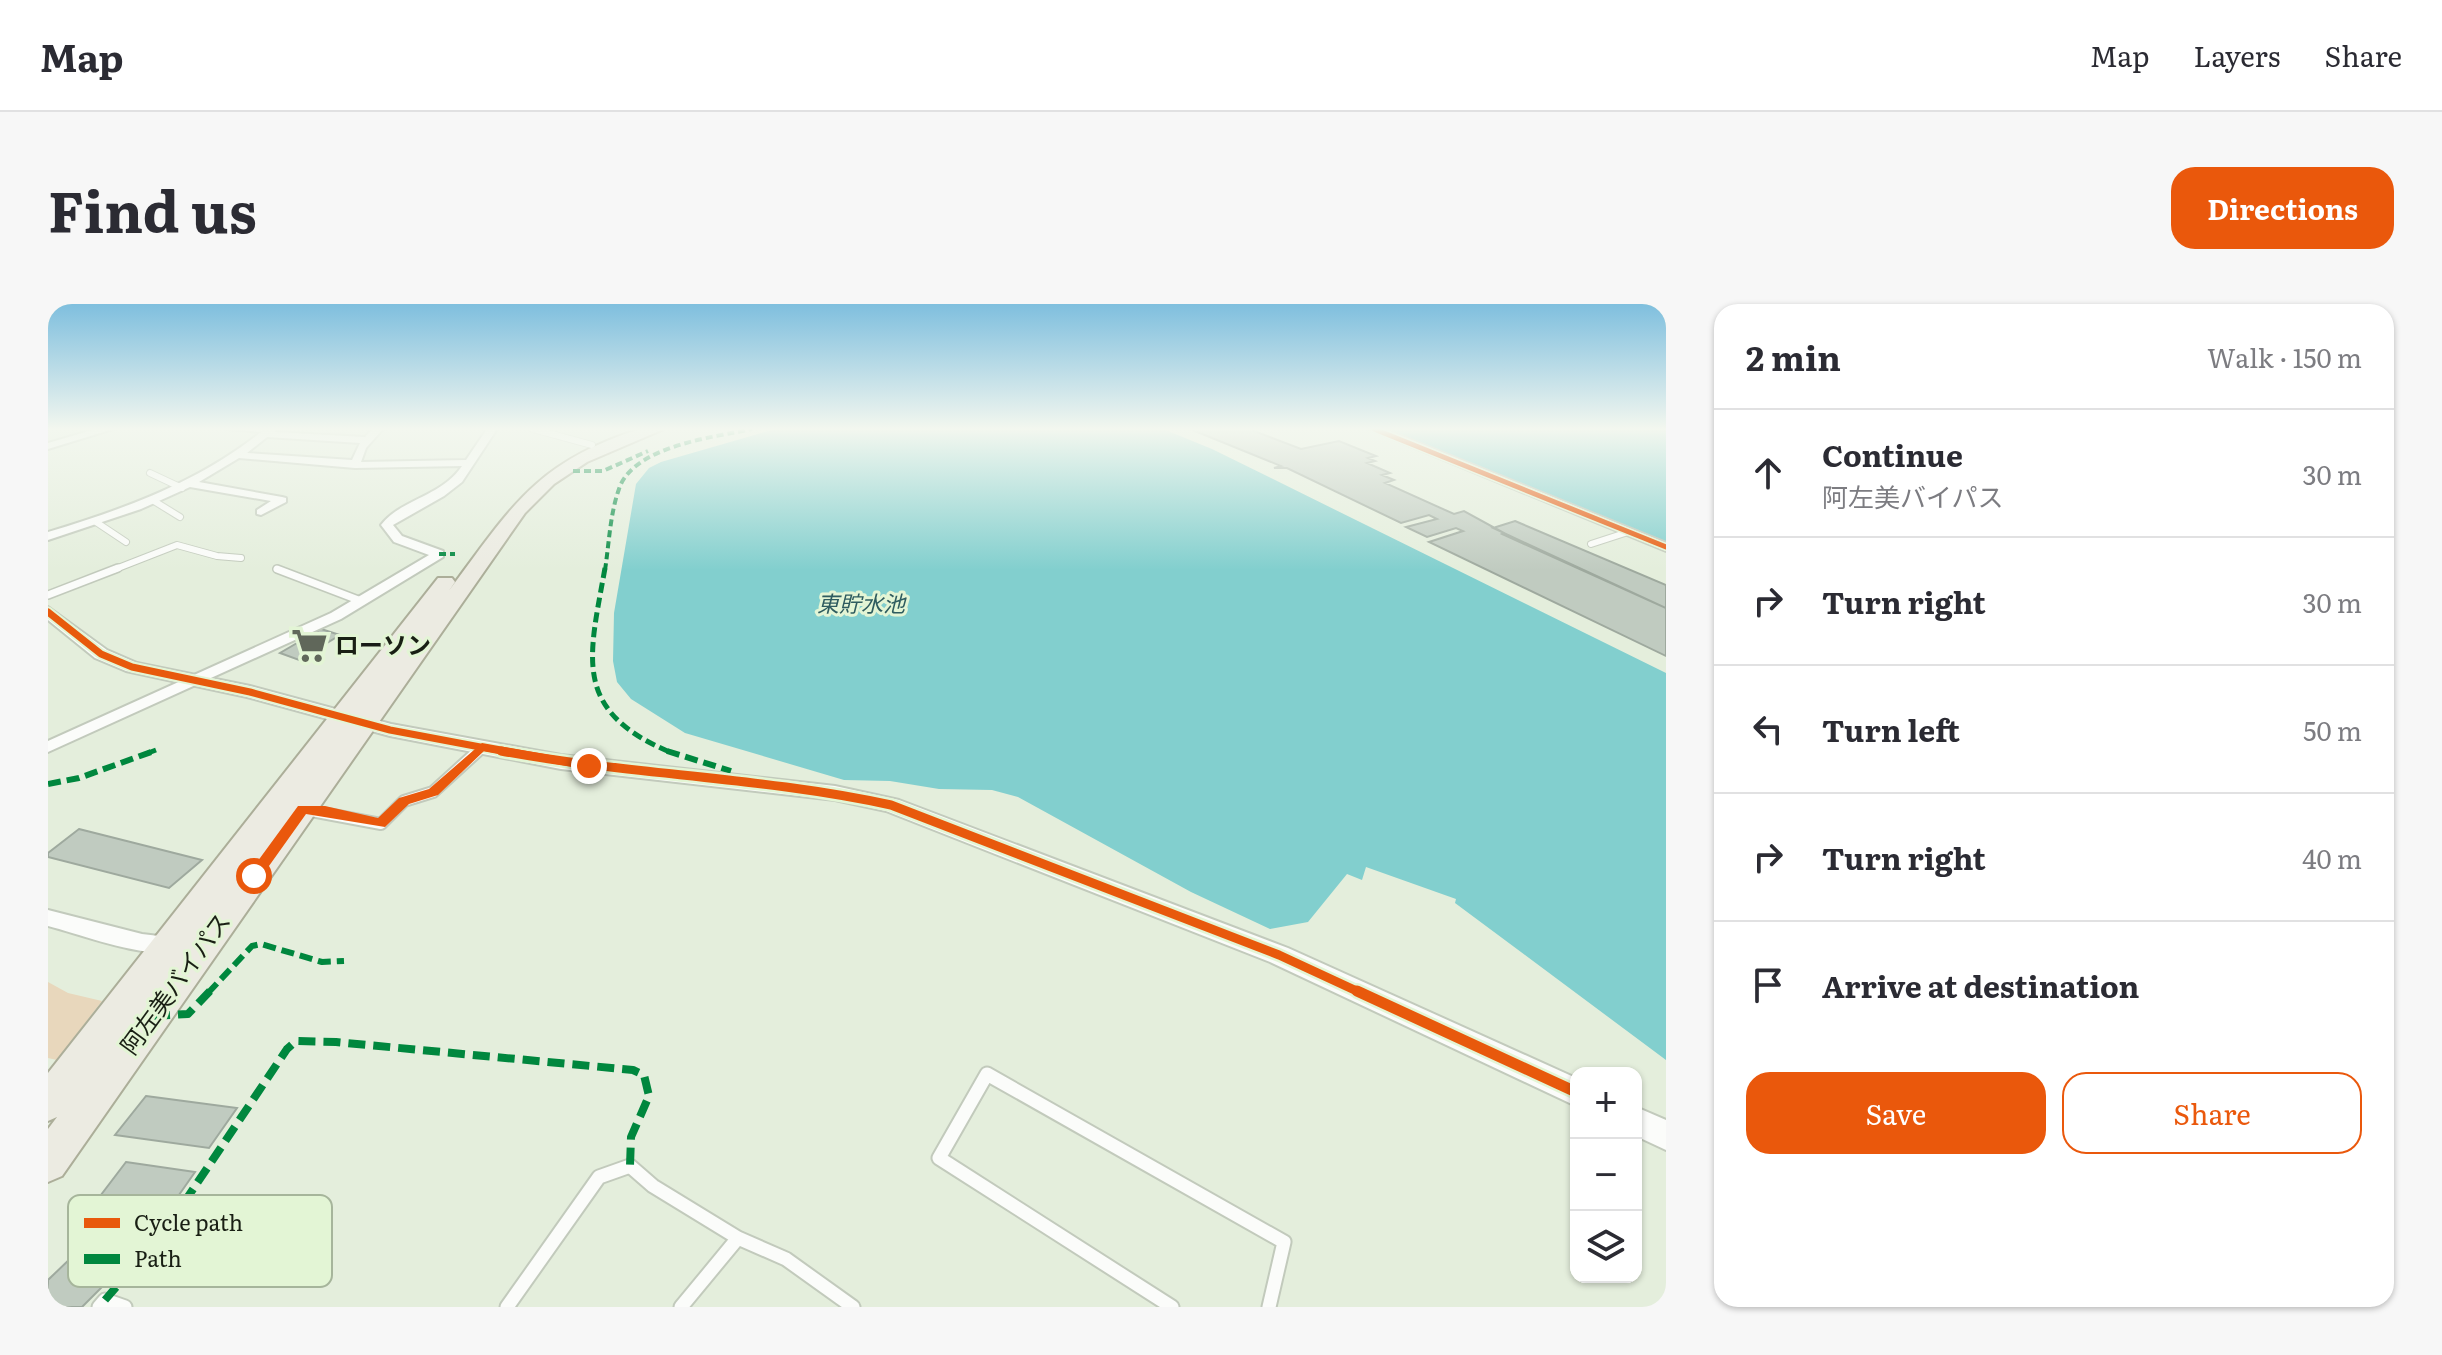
<!DOCTYPE html>
<html lang="en">
<head>
<meta charset="utf-8">
<style>
	body { margin:0; font-family:Literata,"Noto Sans JP",serif; background:#f7f7f7; color:#2b2b33 }
	.controls { position:absolute; right:24px; bottom:24px; display:grid; overflow:hidden; border-radius:16px; box-shadow:0 2px 6px #0004 }
	.controls button { width:72px; height:72px; display:grid; place-items:center; padding:0; border:0; border-bottom:2px solid #e1e1e2; background:#fff; color:#2b2b33; font:40px sans-serif }
	.stop { position:absolute; width:24px; height:24px; margin:-18px; border:6px solid #ea580c; border-radius:50%; background:#fff }
	.stop.end { background:#ea580c; border-color:#fff; box-shadow:0 2px 8px #0008 }
	.list { margin:0; padding:0; list-style:none }
	h2 { display:flex; justify-content:space-between; align-items:center; height:104px; margin:0; padding:0 32px; font-size:34px }
	h2 small { font-size:26px; font-weight:400; color:#7c7c81 }
	.list li { display:grid; grid-template-columns:52px 1fr auto; gap:24px; align-items:center; box-sizing:border-box; height:128px; padding:0 32px; border-top:2px solid #e1e1e2 }
	.list b { display:block; font-size:30px; white-space:nowrap }
	.list p { margin:0; font-size:26px; white-space:nowrap; color:#7c7c81 }
	.list em { font-size:26px; font-style:normal; color:#7c7c81 }
	.actions { display:flex; gap:16px; padding:24px 32px }
	.actions a { flex:1; padding:18px 0; border:2px solid #ea580c; border-radius:24px; text-align:center; font-size:28px; color:#ea580c }
	.actions .main { background:#ea580c; color:#fff }
	.icon { flex:none; width:44px; height:44px; fill:none; stroke:currentColor; stroke-width:2; stroke-linecap:round; stroke-linejoin:round }
	.map { position:relative; flex:none; width:1618px; height:1003px; overflow:hidden; border-radius:24px }
	header { display:flex; align-items:center; gap:48px; box-sizing:border-box; height:112px; padding:0 40px; background:#fff; border-bottom:2px solid #e1e1e2 }
	header strong { font-size:38px }
	nav { display:flex; gap:44px; margin-inline-start:auto; font-size:28px }
	.intro { display:flex; align-items:center; justify-content:space-between; box-sizing:border-box; height:192px; padding:0 48px }
	h1 { margin:0; font-size:56px }
	.button { padding:20px 36px; border-radius:24px; background:#ea580c; color:#fff; font-size:28px; font-weight:700 }
	main { display:flex; gap:48px; padding:0 48px }
	aside { flex:1; background:#fff; border-radius:24px; box-shadow:0 2px 6px #0004 }
	.map>svg:first-child { display:block }
</style>
</head>
<body>
<header>
<strong>Map</strong>
<nav><a>Map</a><a>Layers</a><a>Share</a></nav>
</header>
<div class="intro"><h1>Find us</h1><a class="button">Directions</a></div>
<main>
<div class="map">
<svg width="1618" height="1003" viewBox="0 0 1618 1003">
	<rect width="100%" height="100%" fill="#e4eedc"/>
	<path fill="#e8d7bc" d="M 0,678 L 20,689 L 54,697 L 9,756 L 0,754 Z"/>
	<path fill="#82cfce" d="M 727,125 L 1115,125 L 1164,145 L 1618,369 L 1618,756 L 1407,599 L 1408,595 L 1318,563 L 1314,576 L 1299,570 L 1260,618 L 1222,625 L 1143,588 L 970,493 L 944,486 L 891,485 L 842,477 L 796,476 L 637,429 L 583,395 L 569,378 L 565,357 L 566,309 L 588,180 L 601,164 L 613,158 Z
		M 1338,125 L 1618,125 L 1618,238 L 1363,135 Z"/>
	<path fill="#c0cbc0" stroke="#9ea99e" stroke-width="2" d="M 1142,125 L 1201,125 L 1253,145 L 1291,137 L 1328,152 L 1320,154 L 1327,157 L 1319,159 L 1342,169 L 1334,171 L 1346,176 L 1337,179 L 1406,210 L 1416,207 L 1456,229 L 1454,230 L 1618,304 L 1618,352 L 1381,238 L 1415,227 L 1408,224 L 1379,233 L 1358,223 L 1389,215 L 1381,211 L 1353,219 L 1239,164 L 1226,164 L 1233,162 Z
		M 1467,217 L 1618,281 L 1618,304 L 1445,224 Z
		M 273,325 L 292,331 L 251,356 L 232,349 Z
		M 31,525 L 154,556 L 121,584 L 0,553 L 0,549 Z
		M 98,792 L 189,804 L 161,844 L 67,831 Z
		M 78,858 L 147,868 L 112,918 L 40,908 Z
		M 27,950 L 64,973 L 34,1003 L 0,1003 L 0,976 Z"/>
	<g fill="none" stroke-linecap="round" stroke-linejoin="round">
		<defs>
			<path id="service-far3" d="M 485,125 L 544,141
				M 102,169 L 134,184
				M 106,197 L 132,213
				M 48,218 L 78,238
				M 1543,240 L 1580,228
				M 65,266 L 129,241 L 169,252 L 193,254"/>
			<path id="service-far2" d="M 229,265 L 313,297
				M 0,291 L 70,264
				M 428,449 L 434,443"/>
			<path id="service-far1" d="M 258,506 L 333,520 L 356,497 L 385,488 L 430,447"/>
			<path id="service" d="M 51,1003 L 57,996 L 77,1003
				M 459,1003 L 551,873 L 582,862 L 605,882 L 690,934 L 738,955 L 805,1003
				M 633,1003 L 690,934
				M 1124,1003 L 891,854 L 939,770 L 1236,938 L 1221,1003"/>
			<path id="minor" d="M 48,125 L 65,125 L 0,145 L 0,139 Z
				M 178,125 L 228,125 L 226,128 L 317,133 L 324,125 L 335,125 L 318,144 L 313,158 L 418,156 L 439,125 L 449,125 L 414,178 L 396,192 L 345,221 L 354,232 L 395,247 L 395,253 L 293,315 L 0,448 L 0,437 L 283,309 L 381,251 L 346,238 L 333,221 C 353,195 393,193 414,162 L 307,164 L 191,154 L 151,178 L 234,193 L 238,194 L 238,198 L 213,211 L 209,210 L 209,206 L 223,197 L 142,183 L 93,205 L 0,236 L 0,228 C 77,205 150,178 213,128 ZM 219,133 L 312,139 L 304,156 L 199,149 Z
				M 1321,125 L 1336,125 L 1618,239 L 1618,247 Z
				M 0,606 L 94,630 L 128,634 L 132,640 L 128,646 C 98,656 32,630 0,622 Z"/>
			<path id="tertiary" d="M 0,303 L 59,346 L 89,359 L 202,382 L 343,420 L 513,451 L 787,482 L 851,496 L 1240,644 L 1528,774 L 1528,802 L 1222,658 L 838,507 L 787,496 L 513,465 L 342,432 L 199,393 L 78,367 L 47,354 L 0,316 Z
				M 1588,803 L 1618,816 L 1618,846 L 1588,832 Z"/>
			<path id="primary" d="M 592,125 L 616,125 L 539,158 L 506,180 L 477,209 L 14,872 L 0,878 L 0,825 L 9,813 L 0,817 L 0,769 L 390,274 L 404,274 L 407,278 L 400,288 C 462,205 487,158 592,125 Z"/>
		</defs>
		<use href="#service-far3" stroke="#c2cabc" stroke-width="8"/>
		<use href="#service-far2" stroke="#c2cabc" stroke-width="10"/>
		<use href="#service-far1" stroke="#c2cabc" stroke-width="14"/>
		<use href="#service" stroke="#c2cabc" stroke-width="17"/>
		<use href="#minor" stroke="#c2cabc" stroke-width="4"/>
		<use href="#tertiary" stroke="#c2cabc" stroke-width="4"/>
		<use href="#primary" stroke="#acae99" stroke-width="4"/>
		<use href="#service-far3" stroke="#fbfcfa" stroke-width="6"/>
		<use href="#service-far2" stroke="#fbfcfa" stroke-width="7"/>
		<use href="#service-far1" stroke="#fbfcfa" stroke-width="10"/>
		<use href="#service" stroke="#fbfcfa" stroke-width="13"/>
		<use href="#minor" fill="#fbfcfa" fill-rule="evenodd"/>
		<use href="#tertiary" fill="#fbfcfa" fill-rule="evenodd"/>
		<use href="#primary" fill="#ecebe2" fill-rule="evenodd"/>
		<path stroke="#00873e" stroke-width="4" stroke-dasharray="7 4" stroke-linecap="butt" d="M 525,167 L 555,167 L 600,147
			M 391,250 L 407,250
			M 557,266 C 561,240 562,210 571,185 C 585,142 666,133 704,125"/>
		<path stroke="#00873e" stroke-width="5" stroke-dasharray="10 5" stroke-linecap="butt" d="M 557,264 C 541,354 523,407 624,449
			M 100,449 L 108,446"/>
		<path stroke="#00873e" stroke-width="6" stroke-dasharray="13 6" stroke-linecap="butt" d="M 619,447 L 683,467
			M 0,480 L 31,474 L 106,447
			M 160,689 L 204,642 L 213,640 L 274,658 L 296,657"/>
		<path stroke="#00873e" stroke-width="8" stroke-dasharray="17 8" stroke-linecap="butt" d="M 105,712 L 140,710 L 162,687
			M 57,996 L 119,924 L 239,745 L 248,737 L 288,738 L 585,766 L 596,771 L 601,792 L 583,833 L 582,862"/>
		<defs>
			<path id="cycleway-far3" d="M 1326,125 L 1618,243"/>
			<path id="cycleway-far2" d="M 0,308 L 53,350 L 84,363 L 202,388 L 342,426 L 464,449"/>
			<path id="cycleway-far1" d="M 453,447 C 582,471 715,473 843,501 L 1231,651 L 1313,689"/>
			<path id="cycleway" d="M 1309,687 L 1528,788"/>
		</defs>
		<use href="#cycleway-far3" stroke="#e3f5d5" stroke-width="8"/>
		<use href="#cycleway-far2" stroke="#e3f5d5" stroke-width="11"/>
		<use href="#cycleway-far1" stroke="#e3f5d5" stroke-width="14"/>
		<use href="#cycleway" stroke="#e3f5d5" stroke-width="16"/>
		<use href="#cycleway-far3" stroke="#e8590c" stroke-width="5"/>
		<use href="#cycleway-far2" stroke="#e8590c" stroke-width="7"/>
		<use href="#cycleway-far1" stroke="#e8590c" stroke-width="9"/>
		<use href="#cycleway" stroke="#e8590c" stroke-width="11"/>
	</g>
	<linearGradient id="sky" x2="0" y2="1"><stop stop-color="#7fbfde"/><stop offset="0.47" stop-color="#f3f7ef"/><stop offset="1" stop-color="#f3f7ef" stop-opacity="0"/></linearGradient>
	<rect width="1618" height="266" fill="url(#sky)"/>
	<path fill="#ea580c" d="M 434,439 L 541,458 L 547,462 L 541,466 L 436,447 L 390,491 L 361,500 L 337,523 L 258,510 L 211,576 L 201,576 L 201,569 L 250,502 L 277,502 L 330,514 L 351,494 L 381,485 Z"/>
	<defs>
		<symbol id="supermarket-bare" viewBox="-9 -9 18 18"><path d="M-6-5.5h2.5l.6 2H6L4.5 2H-2.5L-4.4-4H-6ZM-1.5 3.2a1.3 1.3 0 1 0 .1 0ZM3 3.2a1.3 1.3 0 1 0 .1 0Z" fill="#60675a" stroke="#e3f5d5" stroke-width="2.5" paint-order="stroke"/></symbol>
	</defs>
	<g fill-rule="evenodd">
		<use href="#supermarket-bare" x="236" y="316" width="51" height="51"/>
	</g>
	<g text-anchor="middle" stroke-width="6" stroke-linejoin="round" paint-order="stroke">
		<g font-size="22" font-style="italic" fill="#2e5c5f" stroke="#e3f5d5">
			<text x="813" y="308">東貯水池</text>
		</g>
		<g font-size="24" font-weight="bold" fill="#191f14" stroke="#e3f5d5" text-anchor="start">
			<text x="287" y="350">ローソン</text>
		</g>
		<g font-size="24" fill="#191f14" stroke="#e3f5d5">
			<text transform="translate(128 680) rotate(-54)" y="8">阿左美バイパス</text>
		</g>
	</g>
	<rect x="20" y="891" width="264" height="92" rx="12" fill="#e3f5d5" stroke="#a6b59b" stroke-width="2"/>
	<rect x="36" y="914" width="36" height="10" fill="#e8590c"/>
	<rect x="36" y="950" width="36" height="10" fill="#00873e"/>
	<g font-size="22" fill="#191f14">
		<text x="86" y="927">Cycle path</text>
		<text x="86" y="963">Path</text>
	</g>
</svg>
<div class="controls">
<button>+</button>
<button>−</button>
<button><svg class="icon" aria-label="layers" viewBox="0 0 24 24"><path d="M12 4l9 5-9 5-9-5zM3 14l9 5 9-5"/></svg></button>
</div>
<div class="stop" style="left:206px;top:572px"></div>
<div class="stop end" style="left:541px;top:462px"></div>
</div>
<aside>
<h2>2 min<small>Walk · 150 m</small></h2>
<ul class="list">
<li><svg class="icon" aria-label="ahead" viewBox="0 0 24 24"><path d="M12 20V5M6 11l6-6 6 6"/></svg><div><b>Continue</b><p>阿左美バイパス</p></div><em>30 m</em></li>
<li><svg class="icon" aria-label="right" viewBox="0 0 24 24"><path d="M7 20v-9h11M14 6l5 5-5 5"/></svg><div><b>Turn right</b></div><em>30 m</em></li>
<li><svg class="icon" aria-label="left" viewBox="0 0 24 24"><path d="M17 20v-9H6M10 6l-5 5 5 5"/></svg><div><b>Turn left</b></div><em>50 m</em></li>
<li><svg class="icon" aria-label="right" viewBox="0 0 24 24"><path d="M7 20v-9h11M14 6l5 5-5 5"/></svg><div><b>Turn right</b></div><em>40 m</em></li>
<li><svg class="icon" aria-label="arrive" viewBox="0 0 24 24"><path d="M6 21V4h12l-3 4 3 4H6"/></svg><div><b>Arrive at destination</b></div></li>
</ul>
<div class="actions"><a class="main">Save</a><a>Share</a></div>
</aside>
</main>
</body>
</html>
